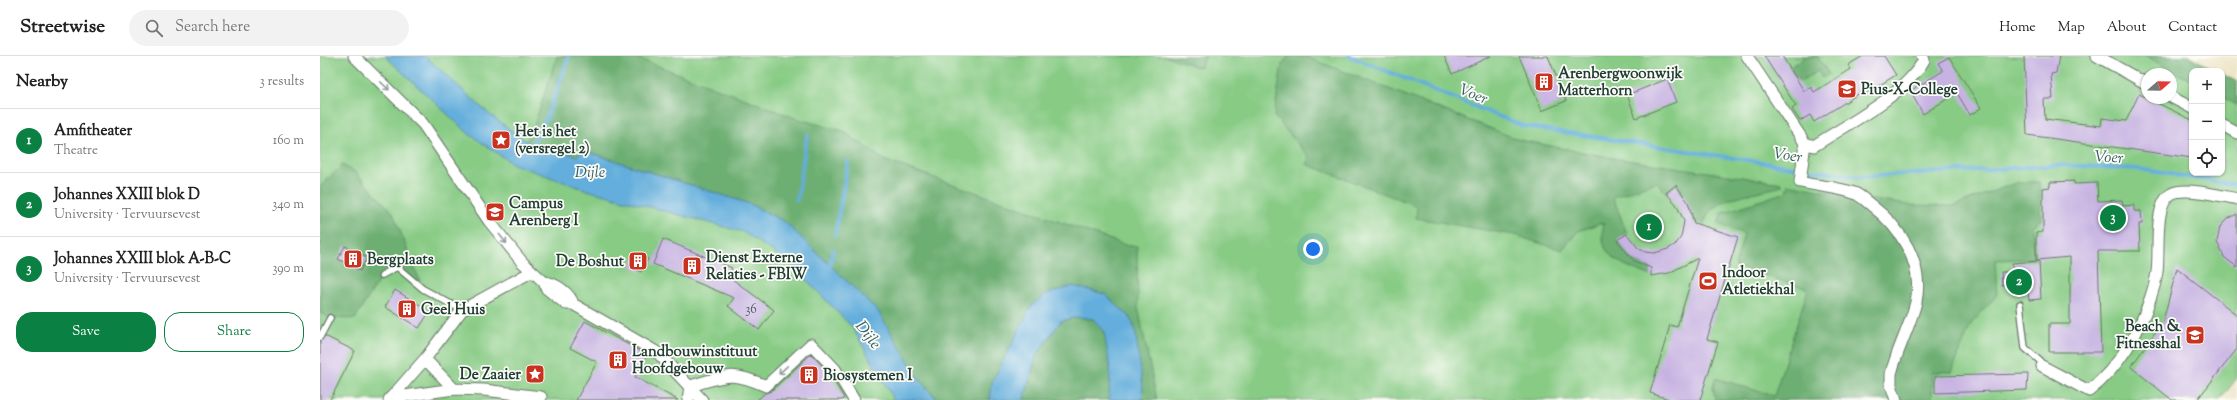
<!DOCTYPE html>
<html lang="en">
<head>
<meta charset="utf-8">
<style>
	body { margin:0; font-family:"Sorts Mill Goudy",serif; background:#f2f2f2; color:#222 }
	.controls { position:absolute; right:12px; top:12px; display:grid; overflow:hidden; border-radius:8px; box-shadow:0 1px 3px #0004 }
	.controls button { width:36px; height:36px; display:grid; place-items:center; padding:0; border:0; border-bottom:1px solid #e0e0e0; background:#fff; color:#222; font:20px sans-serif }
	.compass { position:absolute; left:1821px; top:12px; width:36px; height:36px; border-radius:50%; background:#fff; box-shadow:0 1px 3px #0004; rotate:70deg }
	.you { position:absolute; left:993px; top:193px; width:14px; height:14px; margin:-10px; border:3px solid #fff; border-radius:50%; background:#1a73e8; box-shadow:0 0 0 6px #1a73e833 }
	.badge { display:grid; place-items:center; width:26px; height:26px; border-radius:50%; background:#0b8043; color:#fff; font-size:13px; font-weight:700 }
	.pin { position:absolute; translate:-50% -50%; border:2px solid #fff; box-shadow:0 1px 4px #0006 }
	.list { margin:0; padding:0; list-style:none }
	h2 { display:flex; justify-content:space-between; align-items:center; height:52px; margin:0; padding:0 16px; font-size:17px }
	h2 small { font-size:13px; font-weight:400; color:#767676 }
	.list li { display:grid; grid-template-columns:26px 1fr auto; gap:12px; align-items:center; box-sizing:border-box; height:64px; padding:0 16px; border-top:1px solid #e0e0e0 }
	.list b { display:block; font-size:15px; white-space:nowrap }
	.list p { margin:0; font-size:13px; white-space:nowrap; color:#767676 }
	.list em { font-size:13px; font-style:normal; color:#767676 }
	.actions { display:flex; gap:8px; padding:12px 16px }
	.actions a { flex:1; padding:9px 0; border:1px solid #0b8043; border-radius:16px; text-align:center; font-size:14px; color:#0b8043 }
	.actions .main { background:#0b8043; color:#fff }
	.icon { flex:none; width:22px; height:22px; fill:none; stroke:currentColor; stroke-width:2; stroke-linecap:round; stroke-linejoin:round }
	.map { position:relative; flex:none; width:1917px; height:344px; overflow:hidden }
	header { display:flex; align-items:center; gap:24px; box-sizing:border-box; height:56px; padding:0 20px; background:#fff; border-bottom:1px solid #e0e0e0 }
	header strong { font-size:19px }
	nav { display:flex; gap:22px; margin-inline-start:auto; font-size:14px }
	.search { width:280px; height:36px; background:#f2f2f2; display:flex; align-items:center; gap:10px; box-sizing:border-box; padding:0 14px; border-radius:22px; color:#767676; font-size:15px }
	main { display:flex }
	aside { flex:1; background:#fff }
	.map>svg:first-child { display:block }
</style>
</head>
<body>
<header>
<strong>Streetwise</strong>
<div class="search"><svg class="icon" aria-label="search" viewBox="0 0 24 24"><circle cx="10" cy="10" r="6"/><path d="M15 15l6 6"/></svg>Search here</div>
<nav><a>Home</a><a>Map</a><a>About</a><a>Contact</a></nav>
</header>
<main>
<aside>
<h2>Nearby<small>3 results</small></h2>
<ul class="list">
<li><span class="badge">1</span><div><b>Amfitheater</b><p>Theatre</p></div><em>160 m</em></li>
<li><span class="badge">2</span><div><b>Johannes XXIII blok D</b><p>University · Tervuursevest</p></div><em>340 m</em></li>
<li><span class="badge">3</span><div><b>Johannes XXIII blok A-B-C</b><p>University · Tervuursevest</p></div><em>390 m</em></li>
</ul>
<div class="actions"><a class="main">Save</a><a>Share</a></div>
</aside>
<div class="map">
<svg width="1917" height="344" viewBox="0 0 1917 344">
	<rect width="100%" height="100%" fill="#fdfcf7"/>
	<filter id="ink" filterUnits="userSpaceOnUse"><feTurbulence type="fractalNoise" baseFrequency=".025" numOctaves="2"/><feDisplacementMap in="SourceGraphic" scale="8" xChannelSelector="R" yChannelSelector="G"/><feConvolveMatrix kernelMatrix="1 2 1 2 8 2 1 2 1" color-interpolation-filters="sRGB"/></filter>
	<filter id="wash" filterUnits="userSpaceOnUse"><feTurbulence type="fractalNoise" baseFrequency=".012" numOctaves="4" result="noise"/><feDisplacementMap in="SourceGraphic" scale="16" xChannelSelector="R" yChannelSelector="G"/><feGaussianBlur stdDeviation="0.9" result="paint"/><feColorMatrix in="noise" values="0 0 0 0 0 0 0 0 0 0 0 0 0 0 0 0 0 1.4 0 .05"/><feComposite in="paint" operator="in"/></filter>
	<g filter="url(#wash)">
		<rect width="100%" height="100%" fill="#eee5c7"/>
		<path fill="#87cb84" stroke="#53845c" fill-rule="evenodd" d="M 0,0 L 1869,0 L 1896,15 L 1872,15 L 1872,117 L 1902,117 L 1902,18 L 1917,26 L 1917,322 L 1900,344 L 0,344 ZM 1827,18 L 1851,18 L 1851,42 L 1827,42 Z"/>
		<path fill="#6daf72" stroke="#467653" d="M 237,0 L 312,0 L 478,63 L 523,75 L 564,104 L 808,190 L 817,190 L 818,251 L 837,344 L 822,344 L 823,331 L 809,260 L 785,238 L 753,230 L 672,326 L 670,344 L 618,344 L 465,166 L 430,148 L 271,97 L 264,95 L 256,100 L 230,91 L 222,92 L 206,85 L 212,76 Z
			M 845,0 L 886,0 L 880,12 Z
			M 969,0 L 984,0 L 1200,84 L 1293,102 L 1462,127 L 1462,130 C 1442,136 1398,140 1388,159 C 1383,167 1382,177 1379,186 L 1368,146 L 1356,129 L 1346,137 L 1337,126 L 1293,141 L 1307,178 L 1297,184 L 1314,205 L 1331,212 L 1331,220 C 1303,208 1276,203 1284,166 L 1258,175 L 1242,194 L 1200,181 L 1200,180 L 1096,162 L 1097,150 L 986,108 L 989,101 L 954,60 L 962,8 Z
			M 1482,0 L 1497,0 L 1509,18 L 1502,22 L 1498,15 L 1479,26 L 1470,11 L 1483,3 Z
			M 1824,0 L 1869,0 L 1896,15 L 1872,15 L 1872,25 Z
			M 1902,18 L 1917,26 L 1917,49 L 1902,41 Z
			M 22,109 L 35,116 L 73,157 L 103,233 L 77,211 L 62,219 L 35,263 L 10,262 L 0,257 L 0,131 Z
			M 1698,126 L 1719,126 L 1721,164 L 1712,170 L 1715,203 L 1675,204 L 1677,239 L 1651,268 L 1632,316 L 1612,316 L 1612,344 L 1395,344 L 1393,330 L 1395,322 L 1454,340 L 1488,233 L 1415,210 L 1424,178 L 1398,168 L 1402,157 L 1466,136 L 1468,128 L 1533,141 L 1589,149 L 1634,150 Z
			M 758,261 C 763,262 770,262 774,264 C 793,278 790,322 789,344 L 704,344 L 716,300 L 741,265 Z"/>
		<path fill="#64aedc" stroke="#427688" d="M 65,0 L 105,0 L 169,58 L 206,85 L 222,92 L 230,91 L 256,100 L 264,95 L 271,97 L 430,148 L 465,166 L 558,255 L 601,326 L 618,344 L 574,344 L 532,271 L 469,206 L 423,176 L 267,134 L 193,108 L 149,78 Z
			M 753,230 L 785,238 L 809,260 L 815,273 L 823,331 L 822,344 L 789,344 L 790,312 L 784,276 L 773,263 L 758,261 L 741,265 L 716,300 L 704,344 L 670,344 L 672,326 L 712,249 L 726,238 Z"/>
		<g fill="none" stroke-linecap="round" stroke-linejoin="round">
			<path stroke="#64aedc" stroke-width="4" d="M 1029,0 L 1203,70 L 1538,121 L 1744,109 L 1819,113 L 1917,129
				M 210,92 L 227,61 L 249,0
				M 477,144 L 487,79
				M 515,179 L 528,105
				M 510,209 L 513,194"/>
		</g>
		<g id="blocks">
			<path fill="#c7b3e2" d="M 1124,0 L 1171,0 L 1132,18 Z
				M 1199,0 L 1228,0 L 1246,45 L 1222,55 Z
				M 1444,0 L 1462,0 L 1484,35 L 1491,31 L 1494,36 L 1531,13 L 1528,9 L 1543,0 L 1564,0 L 1576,19 L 1545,38 L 1543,35 L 1494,66 L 1490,59 L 1480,65 L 1472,53 L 1476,50 Z
				M 1704,0 L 1739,0 L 1736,17 L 1731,18 L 1733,43 L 1724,43 L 1725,63 L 1781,70 L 1782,62 L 1806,65 L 1819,38 L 1872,64 L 1872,102 L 1707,79 Z
				M 1629,1 L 1661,52 L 1650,59 L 1637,37 L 1603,58 L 1590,35 L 1623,15 L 1618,7 Z
				M 1347,23 L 1356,46 L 1316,62 L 1307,39 Z
				M 1754,125 L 1754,128 L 1777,127 L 1778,145 L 1802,144 L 1803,150 L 1814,149 L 1814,155 L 1821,155 L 1822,168 L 1819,168 L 1820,195 L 1778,195 L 1781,296 L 1729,296 L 1729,268 L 1750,268 L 1750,201 L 1716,204 L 1716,177 L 1723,176 L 1723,132 L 1730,131 L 1730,126 Z
				M 1356,129 L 1368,146 L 1374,167 L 1418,181 L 1387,283 L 1398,286 L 1380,344 L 1352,344 L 1330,337 L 1350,269 L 1357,271 L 1378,202 L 1349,217 L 1331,220 L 1331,212 L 1314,205 L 1297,184 L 1307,178 L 1318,192 L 1325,196 L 1334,197 L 1348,193 L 1356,188 L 1361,181 L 1364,165 L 1356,148 L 1346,137 Z
				M 1917,158 L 1917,211 L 1904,201 L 1897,186 L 1900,171 L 1906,164 Z
				M 343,183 L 412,212 L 408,220 L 454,254 L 439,274 L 408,250 L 414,242 L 333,208 Z
				M 25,190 L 47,202 L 40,215 L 18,203 Z
				M 317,197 L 328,203 L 321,216 L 310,210 Z
				M 1719,205 L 1721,243 L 1709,244 L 1708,237 L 1696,238 L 1695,228 L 1682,229 L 1681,216 L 1692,216 L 1692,207 Z
				M 1857,212 L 1917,259 L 1917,293 L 1877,344 L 1852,344 L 1811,311 L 1843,265 Z
				M 75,234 L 110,255 L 99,272 L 65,251 Z
				M 265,265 L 327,299 L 315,321 L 358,344 L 256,344 L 277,306 L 250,292 Z
				M 5,280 L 35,295 L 10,344 L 0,344 L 0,285 Z
				M 491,298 L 509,317 L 524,342 L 522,344 L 437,344 L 445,337 L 451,335 Z
				M 1708,318 L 1707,334 L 1615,337 L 1615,320 Z"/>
		</g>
	</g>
	<g filter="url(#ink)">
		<use href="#blocks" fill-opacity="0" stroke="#677867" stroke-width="1"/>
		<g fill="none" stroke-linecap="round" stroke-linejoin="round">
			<defs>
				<path id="lane" d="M 62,219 L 77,211 L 103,233 L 142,254
					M 1700,248 L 1705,292 L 1720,305 L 1722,310
					M 0,281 L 10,262"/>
				<path id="street" d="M 34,0 L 103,68 L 169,165 L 202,206 L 224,226 L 227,233 L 246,248 L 253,248 L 338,297 L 382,344
					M 1427,0 L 1485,87 L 1480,126 C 1497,130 1517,131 1534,137 C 1540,139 1546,145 1551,149 C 1581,172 1604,207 1596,246 C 1590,271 1577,293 1571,318 L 1571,329 L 1576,344
					M 1777,0 L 1827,28
					M 1851,41 L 1872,52
					M 1902,69 L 1917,77
					M 1485,87 L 1494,90 C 1529,67 1584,40 1604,4 L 1602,0
					M 224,226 C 235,227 250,237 253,248
					M 105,303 L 134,333
					M 1722,310 L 1769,335 C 1799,311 1820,276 1831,240 C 1834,232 1836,224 1837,216 C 1840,196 1833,149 1851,138 C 1863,130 1903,140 1917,143
					M 70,342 L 134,333 L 164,334 L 221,341 L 220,344
					M 69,344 L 105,303 L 142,254 L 211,216
					M 368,344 L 370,330 C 405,320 411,314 446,330 L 491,288 L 515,313 L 534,344"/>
			</defs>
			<use href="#lane" stroke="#677867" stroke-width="8"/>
			<use href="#street" stroke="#677867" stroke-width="13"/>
			<use href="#lane" stroke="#fff" stroke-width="5.5"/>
			<use href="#street" stroke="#fff" stroke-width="11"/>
		</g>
		<defs><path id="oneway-shaft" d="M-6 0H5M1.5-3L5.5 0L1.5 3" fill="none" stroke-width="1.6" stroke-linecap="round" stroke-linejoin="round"/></defs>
		<g stroke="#8f9e9a">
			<use href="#oneway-shaft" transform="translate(65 30) rotate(44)"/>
			<use href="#oneway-shaft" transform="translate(183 183) rotate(51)"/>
			<use href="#oneway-shaft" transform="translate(463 314) rotate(137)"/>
		</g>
	</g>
	<defs>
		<symbol id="building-square" viewBox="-11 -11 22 22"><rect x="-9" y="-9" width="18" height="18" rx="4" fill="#c8321e" stroke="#fdfcf7"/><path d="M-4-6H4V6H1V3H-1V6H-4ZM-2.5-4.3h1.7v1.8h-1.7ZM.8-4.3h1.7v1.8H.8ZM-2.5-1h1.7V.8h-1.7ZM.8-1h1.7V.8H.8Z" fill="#fff"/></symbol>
		<symbol id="university-square" viewBox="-11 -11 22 22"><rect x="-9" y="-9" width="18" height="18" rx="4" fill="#c8321e" stroke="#fdfcf7"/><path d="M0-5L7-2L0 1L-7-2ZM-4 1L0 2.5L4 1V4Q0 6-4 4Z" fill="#fff"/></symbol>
		<symbol id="sight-square" viewBox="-11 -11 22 22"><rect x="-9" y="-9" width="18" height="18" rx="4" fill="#c8321e" stroke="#fdfcf7"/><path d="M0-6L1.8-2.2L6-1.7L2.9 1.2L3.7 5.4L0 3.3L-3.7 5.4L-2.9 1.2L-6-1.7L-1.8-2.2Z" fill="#fff"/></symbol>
		<symbol id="stadium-square" viewBox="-11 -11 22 22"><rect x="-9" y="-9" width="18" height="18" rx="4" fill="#c8321e" stroke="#fdfcf7"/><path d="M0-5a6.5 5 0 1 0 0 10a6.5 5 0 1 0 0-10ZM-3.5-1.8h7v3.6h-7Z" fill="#fff"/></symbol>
	</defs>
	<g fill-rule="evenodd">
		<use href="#building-square" x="1213" y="15" width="22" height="22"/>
		<use href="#university-square" x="1516" y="22" width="22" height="22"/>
		<use href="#sight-square" x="170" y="73" width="22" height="22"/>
		<use href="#university-square" x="164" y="145" width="22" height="22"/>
		<use href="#building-square" x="22" y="192" width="22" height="22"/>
		<use href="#building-square" x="307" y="194" width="22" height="22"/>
		<use href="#building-square" x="361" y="199" width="22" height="22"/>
		<use href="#stadium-square" x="1377" y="214" width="22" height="22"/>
		<use href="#building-square" x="76" y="242" width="22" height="22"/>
		<use href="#university-square" x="1864" y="268" width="22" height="22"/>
		<use href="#building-square" x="287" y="293" width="22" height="22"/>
		<use href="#sight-square" x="204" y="307" width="22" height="22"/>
		<use href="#building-square" x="478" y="308" width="22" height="22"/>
	</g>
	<g text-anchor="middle" stroke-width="3.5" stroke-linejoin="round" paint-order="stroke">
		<g font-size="13" fill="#495a60">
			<text x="431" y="257">36</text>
		</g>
		<g font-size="15" font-weight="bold" fill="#1f3d34" stroke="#fdfcf7" text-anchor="start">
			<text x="1238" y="22">Arenbergwoonwijk<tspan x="1238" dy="17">Matterhorn</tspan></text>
			<text x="1541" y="38">Pius-X-College</text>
			<text x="195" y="80">Het is het<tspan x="195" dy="17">(versregel 2)</tspan></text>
			<text x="189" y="152">Campus<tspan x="189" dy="17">Arenberg I</tspan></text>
			<text x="386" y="206">Dienst Externe<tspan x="386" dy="17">Relaties - FBIW</tspan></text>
			<text x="47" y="208">Bergplaats</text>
			<text x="304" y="210" text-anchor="end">De Boshut</text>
			<text x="1402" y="221">Indoor<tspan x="1402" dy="17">Atletiekhal</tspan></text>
			<text x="101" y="258">Geel Huis</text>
			<text x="1861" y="275" text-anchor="end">Beach &amp;<tspan x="1861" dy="17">Fitnesshal</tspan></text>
			<text x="312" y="300">Landbouwinstituut<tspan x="312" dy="17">Hoofdgebouw</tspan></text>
			<text x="201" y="323" text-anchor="end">De Zaaier</text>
			<text x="503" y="324">Biosystemen I</text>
		</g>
		<g font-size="16" font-style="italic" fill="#345f66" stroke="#fdfcf7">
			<text transform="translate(1154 37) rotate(22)" y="6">Voer</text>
			<text transform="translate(1468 98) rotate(9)" y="6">Voer</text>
			<text transform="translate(1789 100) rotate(3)" y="6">Voer</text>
			<text x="270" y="121">Dijle</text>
			<text transform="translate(549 278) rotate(52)" y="6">Dijle</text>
		</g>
	</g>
</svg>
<div class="controls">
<button>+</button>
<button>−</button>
<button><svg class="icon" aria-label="locate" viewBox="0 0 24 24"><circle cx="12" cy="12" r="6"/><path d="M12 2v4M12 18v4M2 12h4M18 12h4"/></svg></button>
</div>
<svg class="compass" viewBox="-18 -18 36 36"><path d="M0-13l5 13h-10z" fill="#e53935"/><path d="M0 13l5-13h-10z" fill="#767676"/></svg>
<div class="you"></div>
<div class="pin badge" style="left:1329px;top:171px">1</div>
<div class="pin badge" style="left:1699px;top:226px">2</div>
<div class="pin badge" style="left:1793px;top:162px">3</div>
</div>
</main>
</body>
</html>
